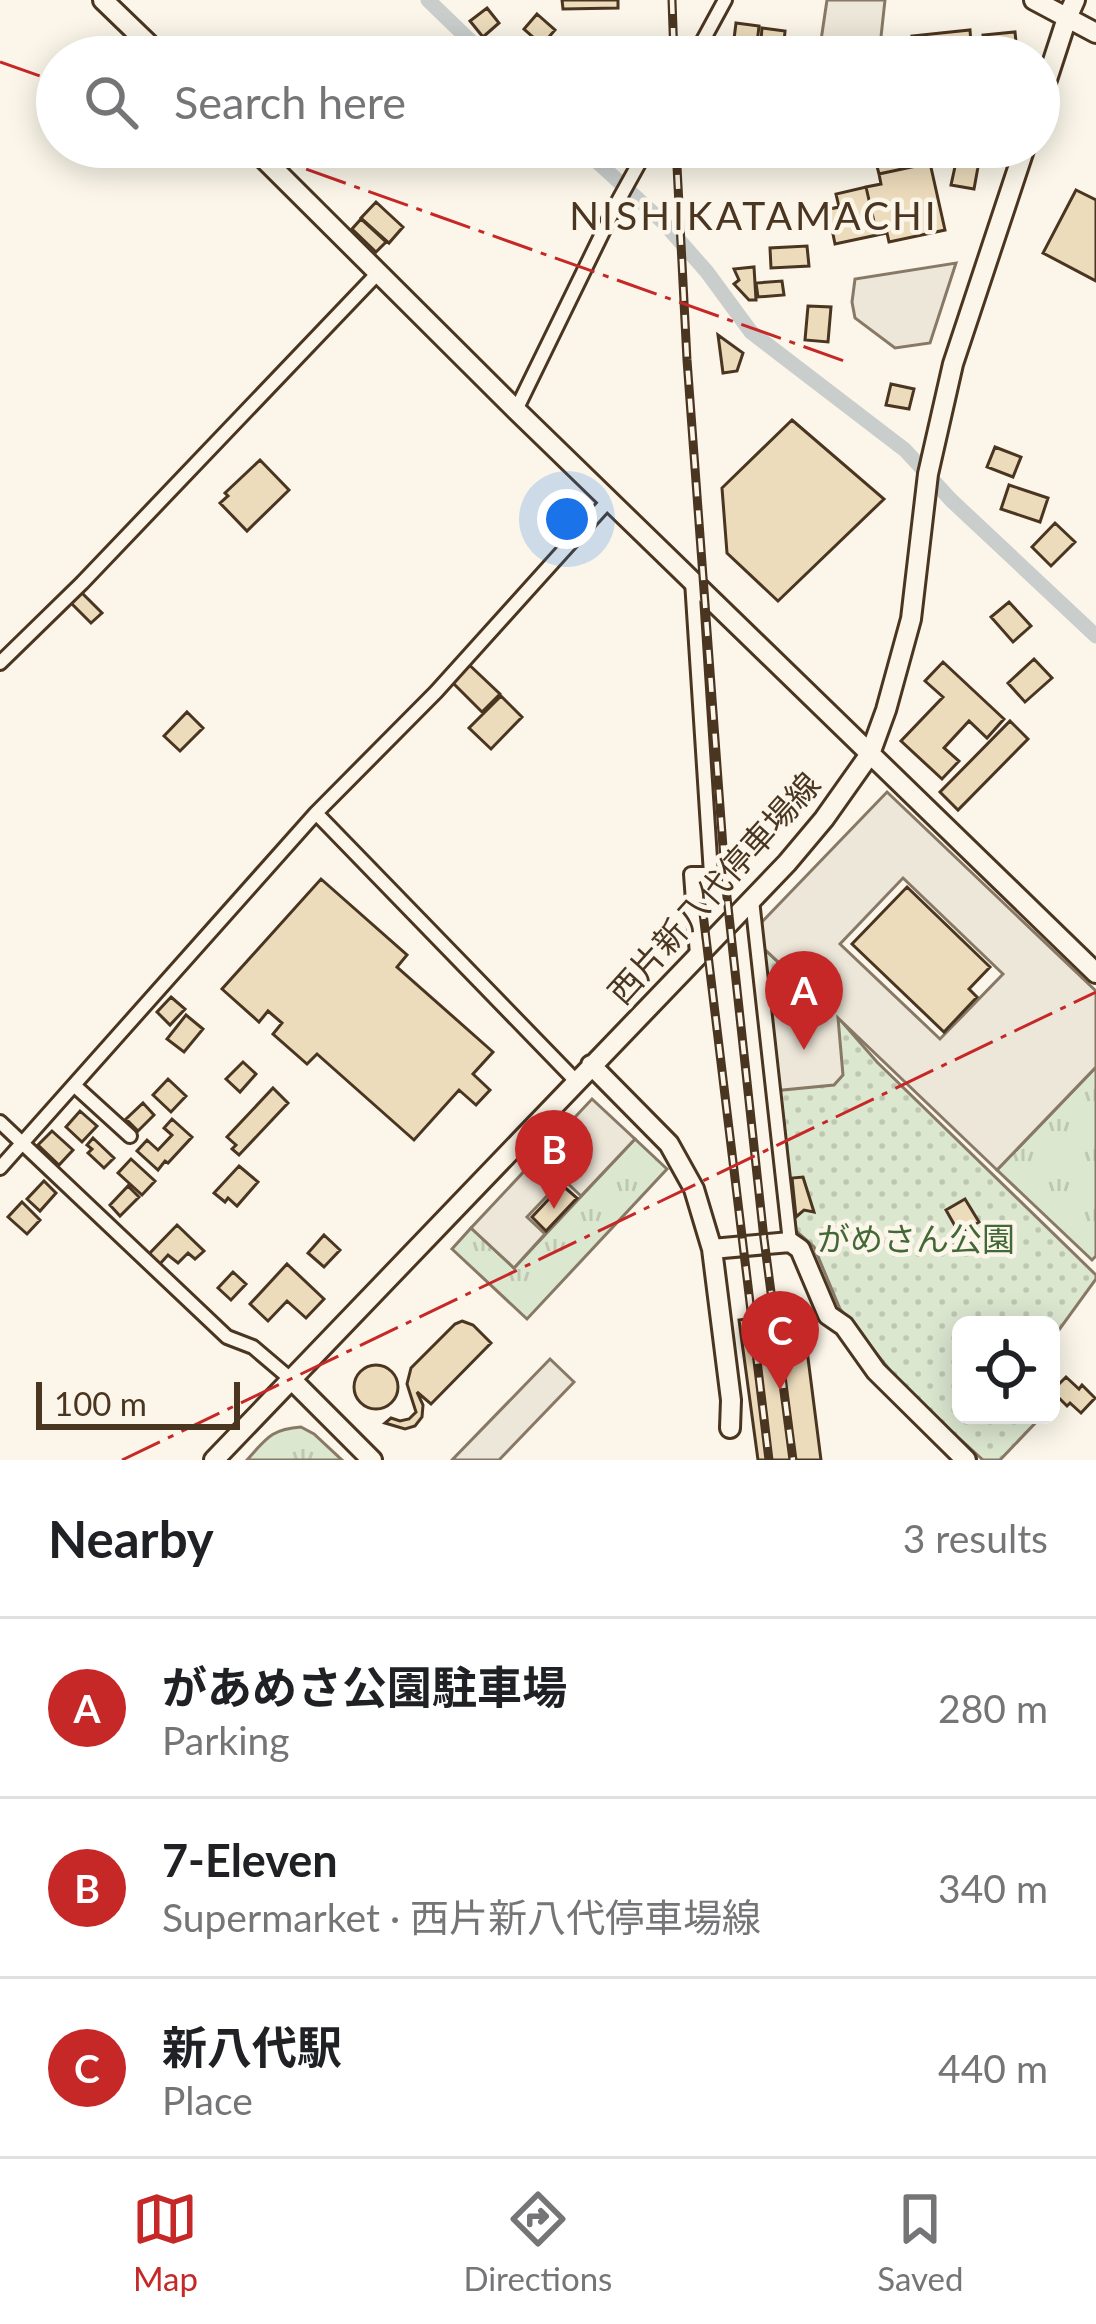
<!DOCTYPE html>
<html lang="en">
<head>
<meta charset="utf-8">
<style>
	body { margin:0; font-family:Lato,"Noto Sans JP",sans-serif; background:#f2f2f2; color:#202124 }
	.controls { position:absolute; right:36px; bottom:36px; display:grid; overflow:hidden; border-radius:18px; box-shadow:0 6px 30px #0003 }
	.controls button { width:108px; height:108px; display:grid; place-items:center; padding:0; border:0; border-bottom:3px solid #e0e0e0; background:#fff; color:#202124; font:60px sans-serif }
	.scale { position:absolute; left:36px; bottom:30px; width:204px; box-sizing:border-box; padding-left:12px; border:6px solid #4a3520; border-top:0; font-size:33px; line-height:42px; white-space:nowrap; color:#4a3520; -webkit-text-stroke:9px #fbf6e9; paint-order:stroke }
	.you { position:absolute; left:567px; top:519px; width:42px; height:42px; margin:-30px; border:9px solid #fff; border-radius:50%; background:#1a73e8; box-shadow:0 0 0 18px #1a73e833 }
	.badge { display:grid; place-items:center; width:78px; height:78px; border-radius:50%; background:#c62828; color:#fff; font-size:39px; font-weight:700 }
	.pin { position:absolute; translate:-50% -99px; filter:drop-shadow(0 3px 6px #0008) }
	.pin::after { content:''; position:absolute; top:63px; width:42px; height:36px; background:inherit; clip-path:polygon(0 0,100% 0,50% 100%) }
	.list { margin:0; padding:0; list-style:none }
	h2 { display:flex; justify-content:space-between; align-items:center; height:156px; margin:0; padding:0 48px; font-size:51px }
	h2 small { font-size:39px; font-weight:400; color:#757577 }
	.list li { display:grid; grid-template-columns:78px 1fr auto; gap:36px; align-items:center; box-sizing:border-box; height:180px; padding:0 48px; border-top:3px solid #e0e0e0 }
	.list b { display:block; font-size:45px; white-space:nowrap }
	.list p { margin:0; font-size:39px; white-space:nowrap; color:#757577 }
	.list em { font-size:39px; font-style:normal; color:#757577 }
	.icon { flex:none; width:66px; height:66px; fill:none; stroke:currentColor; stroke-width:2; stroke-linecap:round; stroke-linejoin:round }
	.map { position:relative; flex:none; width:1096px; height:1460px; overflow:hidden }
	.search { position:absolute; background:#fff; box-shadow:0 6px 30px #0003; left:36px; right:36px; top:36px; height:132px; display:flex; align-items:center; gap:30px; box-sizing:border-box; padding:0 42px; border-radius:66px; color:#757577; font-size:45px }
	.sheet { height:696px; background:#fff }
	nav { display:flex; justify-content:space-around; align-items:center; box-sizing:border-box; height:168px; border-top:3px solid #e0e0e0; background:#fff; font-size:33px; color:#757577 }
	nav a { display:grid; justify-items:center; gap:6px }
	nav .on { color:#c62828 }
	.map>svg:first-child { display:block }
</style>
</head>
<body>
<div class="map">
<svg width="1096" height="1460" viewBox="0 0 1096 1460">
	<defs>
		<pattern id="grass-tufts" width="24" height="20" patternUnits="userSpaceOnUse" patternTransform="scale(3)"><rect width="24" height="20" fill="#dce7d0"/><path d="M3 7l-1-3M5 7V3M7 7l1-3M15 17l-1-3M17 17v-4M19 17l1-3" fill="none" stroke="#bec7b2"/></pattern>
		<pattern id="park-dots" width="8" height="8" patternUnits="userSpaceOnUse" patternTransform="scale(3)"><rect width="8" height="8" fill="#dce7d0"/><path d="M2 2h.1M6 6h.1" fill="none" stroke="#bec7b2" stroke-width="1.8" stroke-linecap="round"/></pattern>
	</defs>
	<rect width="100%" height="100%" fill="#fbf6e9"/>
	<path fill="url(#grass-tufts)" stroke="#887966" stroke-width="3" d="M 1096,1067 L 1096,1256 L 1092,1260 L 997,1170 Z
		M 635,1139 L 667,1169 L 527,1319 L 452,1249 L 471,1228 L 514,1268 Z
		M 301,1427 L 314,1434 L 342,1460 L 247,1460 C 266,1439 271,1429 301,1427 Z"/>
	<path fill="url(#park-dots)" stroke="#887966" stroke-width="3" d="M 760,945 L 836,1015 L 877,1062 L 1096,1275 L 1096,1279 L 1051,1341 L 1051,1325 L 961,1325 L 961,1415 L 1043,1415 L 1000,1460 L 983,1460 L 906,1390 L 840,1309 L 814,1247 L 793,1228 Z"/>
	<path fill="#ede7d9" stroke="#887966" stroke-width="3" fill-rule="evenodd" d="M 827,0 L 885,0 L 879,55 L 820,47 Z
		M 956,263 L 930,343 L 895,348 L 855,318 L 852,302 L 855,279 Z
		M 887,792 L 1096,991 L 1096,1067 L 997,1170 L 838,1018 L 843,1075 L 834,1085 L 772,1091 L 763,1001 L 803,996 L 828,1009 L 760,945 L 760,924 ZM 903,878 L 1003,974 L 940,1039 L 840,944 Z
		M 592,1099 L 635,1139 L 581,1196 L 563,1179 L 527,1217 L 545,1234 L 514,1268 L 471,1228 Z
		M 550,1359 L 574,1382 L 499,1460 L 452,1460 Z"/>
	<g fill="none" stroke-linecap="round" stroke-linejoin="round">
		<path stroke="#c9cecd" stroke-width="15" d="M 428,0 L 487,57
			M 581,147 L 663,222 L 707,272 L 751,332 L 905,450 L 951,500 L 1096,636"/>
	</g>
	<path fill="#ecdcbc" stroke="#4a3520" stroke-width="3" d="M 562,0 L 618,0 L 618,8 L 563,9 Z
		M 487,8 L 499,23 L 483,37 L 470,21 Z
		M 537,14 L 555,30 L 542,45 L 524,29 Z
		M 736,23 L 759,26 L 756,53 L 741,51 L 742,40 L 734,39 Z
		M 762,28 L 785,31 L 783,55 L 760,53 Z
		M 970,30 L 972,57 L 899,57 L 898,48 L 914,46 L 912,36 Z
		M 1015,32 L 1017,52 L 985,55 L 983,35 Z
		M 872,147 L 930,147 L 936,153 L 930,163 L 879,174 Z
		M 955,147 L 981,147 L 978,164 L 955,160 L 954,165 L 948,164 Z
		M 956,162 L 978,167 L 974,189 L 951,185 Z
		M 930,163 L 945,230 L 889,242 L 887,233 L 877,235 L 866,187 L 881,184 L 879,174 Z
		M 866,187 L 877,235 L 835,244 L 832,229 L 824,231 L 820,211 L 839,207 L 836,194 Z
		M 1076,190 L 1096,200 L 1096,281 L 1043,253 Z
		M 376,202 L 403,227 L 389,243 L 361,218 Z
		M 361,219 L 386,242 L 376,252 L 352,229 Z
		M 807,246 L 809,266 L 771,268 L 770,248 Z
		M 754,267 L 756,300 L 749,300 L 734,284 L 739,280 L 734,269 Z
		M 782,281 L 784,295 L 758,297 L 756,283 Z
		M 808,306 L 831,307 L 828,342 L 805,340 Z
		M 718,335 L 743,353 L 737,371 L 723,373 Z
		M 891,384 L 914,389 L 909,409 L 886,405 Z
		M 792,420 L 884,499 L 778,601 L 727,553 L 722,488 Z
		M 995,447 L 1021,457 L 1013,477 L 987,467 Z
		M 260,460 L 289,490 L 247,531 L 220,503 L 228,496 L 225,493 Z
		M 1009,485 L 1048,498 L 1040,522 L 1001,509 Z
		M 1055,523 L 1075,542 L 1051,566 L 1032,547 Z
		M 81,592 L 102,613 L 91,623 L 71,603 Z
		M 1009,602 L 1031,626 L 1013,642 L 991,617 Z
		M 462,658 L 500,694 L 482,712 L 445,675 Z
		M 1034,659 L 1052,678 L 1025,702 L 1008,683 Z
		M 943,662 L 1004,719 L 987,738 L 969,721 L 944,748 L 959,761 L 942,779 L 901,741 L 943,697 L 925,681 Z
		M 501,696 L 522,717 L 491,749 L 469,728 Z
		M 187,712 L 203,728 L 180,751 L 164,736 Z
		M 1010,721 L 1028,739 L 958,810 L 940,792 Z
		M 321,879 L 407,955 L 397,967 L 493,1052 L 473,1074 L 490,1090 L 476,1105 L 459,1090 L 414,1140 L 317,1054 L 307,1064 L 273,1034 L 282,1023 L 268,1011 L 259,1022 L 222,989 Z
		M 907,887 L 990,967 L 969,989 L 977,997 L 944,1032 L 852,944 Z
		M 171,997 L 185,1009 L 170,1025 L 157,1012 Z
		M 186,1015 L 203,1029 L 184,1052 L 167,1039 Z
		M 243,1062 L 256,1074 L 240,1092 L 226,1079 Z
		M 168,1079 L 186,1096 L 171,1112 L 153,1095 Z
		M 273,1088 L 288,1103 L 239,1155 L 232,1149 L 236,1145 L 227,1137 Z
		M 143,1103 L 154,1115 L 138,1131 L 126,1119 Z
		M 80,1111 L 97,1126 L 82,1142 L 66,1127 Z
		M 172,1119 L 192,1137 L 168,1163 L 165,1161 L 158,1170 L 137,1151 L 147,1140 L 158,1150 L 172,1135 L 164,1128 Z
		M 52,1131 L 73,1150 L 59,1165 L 38,1145 Z
		M 93,1138 L 114,1158 L 104,1168 L 88,1153 L 92,1149 L 87,1145 Z
		M 131,1159 L 155,1181 L 142,1195 L 118,1173 Z
		M 239,1166 L 258,1182 L 237,1206 L 228,1198 L 225,1202 L 214,1193 Z
		M 803,1177 L 814,1212 L 804,1210 L 796,1217 L 792,1178 Z
		M 44,1181 L 56,1193 L 40,1211 L 27,1199 Z
		M 562,1185 L 577,1198 L 546,1231 L 532,1217 Z
		M 128,1186 L 139,1197 L 120,1216 L 110,1205 Z
		M 965,1199 L 979,1222 L 959,1233 L 946,1210 Z
		M 22,1202 L 40,1220 L 27,1234 L 8,1217 Z
		M 177,1225 L 204,1251 L 195,1259 L 188,1253 L 178,1263 L 168,1255 L 159,1265 L 148,1255 Z
		M 324,1235 L 340,1250 L 324,1267 L 308,1253 Z
		M 287,1264 L 324,1299 L 306,1318 L 287,1301 L 268,1321 L 250,1304 Z
		M 233,1272 L 246,1284 L 231,1300 L 218,1288 Z
		M 802,1311 L 821,1460 L 758,1460 L 739,1320 Z
		M 462,1321 L 473,1325 L 491,1343 L 431,1404 L 417,1392 L 423,1405 L 422,1417 L 415,1426 L 405,1429 L 385,1423 L 391,1418 L 400,1421 L 409,1419 L 416,1412 L 407,1384 L 411,1368 L 455,1324 Z
		M354 1387a22 22 0 1 1 44 0a22 22 0 1 1-44 0Z
		M 1053,1377 L 1060,1383 L 1066,1377 L 1079,1389 L 1082,1385 L 1095,1398 L 1081,1413 L 1070,1403 L 1067,1406 L 1059,1398 L 1056,1402 L 1051,1397 Z"/>
	<g fill="none" stroke-linecap="round" stroke-linejoin="round">
		<defs>
			<path id="street" d="M 694,57 L 725,0
				M 516,410 L 617,203 L 648,147
				M 692,581 L 711,874 L 691,874 L 697,955
				M 0,663 L 82,583 L 378,273
				M 316,813 L 576,1081
				M 752,900 L 790,1242
				M 75,1086 L 130,1136
				M 0,1122 L 227,1337 L 253,1347 L 293,1381
				M 0,1168 L 316,813 L 436,692 L 609,500"/>
			<path id="secondary" d="M 103,0 L 162,57
				M 1034,0 L 1096,33
				M 1039,104 L 1067,18 L 1075,0
				M 252,147 L 516,410 L 1096,973
				M 591,1065 L 669,1144 L 694,1189 L 712,1249 L 790,1242 L 800,1249 L 828,1315 L 844,1326 L 876,1371 L 966,1460
				M 712,1249 L 731,1400 L 730,1428
				M 293,1381 L 372,1460
				M 214,1460 L 787,863 L 824,819 L 870,754 L 886,710 L 911,619 L 928,474 L 953,364 L 1025,147"/>
		</defs>
		<use href="#street" stroke="#4a3520" stroke-width="18"/>
		<use href="#secondary" stroke="#4a3520" stroke-width="24"/>
		<use href="#street" stroke="#fbf6e9" stroke-width="12"/>
		<use href="#secondary" stroke="#fbf6e9" stroke-width="18"/>
		<defs>
			<path id="rail" d="M 672,0 L 674,57
				M 676,147 L 687,360 L 726,888 L 764,1239 L 793,1460
				M 702,905 L 769,1460"/>
		</defs>
		<use href="#rail" stroke="#4a3520" stroke-width="9"/>
		<use href="#rail" stroke="#fbf6e9" stroke-width="4.5" stroke-dasharray="14" stroke-linecap="butt"/>
		<path stroke="#c62828" stroke-width="3" stroke-dasharray="42 9 6 9" stroke-linecap="butt" d="M 0,62 L 57,82
			M 244,147 L 847,362
			M 122,1460 L 1096,992"/>
	</g>
	<g text-anchor="middle" stroke-width="9" stroke-linejoin="round" paint-order="stroke">
		<g font-size="33" fill="#4a3520" stroke="#fbf6e9">
			<text transform="translate(714 888) rotate(-48)" y="12">西片新八代停車場線</text>
		</g>
		<g font-size="33" fill="#436837" stroke="#fbf6e9">
			<text x="916" y="1251">がめさん公園</text>
		</g>
		<g font-size="39" letter-spacing="3" fill="#4a3520" stroke="#fbf6e9">
			<text x="754" y="230">NISHIKATAMACHI</text>
		</g>
	</g>
</svg>
<div class="controls">
<button><svg class="icon" aria-label="locate" viewBox="0 0 24 24"><circle cx="12" cy="12" r="6"/><path d="M12 2v4M12 18v4M2 12h4M18 12h4"/></svg></button>
</div>
<div class="scale">100 m</div>
<div class="you"></div>
<div class="pin badge" style="left:804px;top:1050px">A</div>
<div class="pin badge" style="left:554px;top:1209px">B</div>
<div class="pin badge" style="left:780px;top:1390px">C</div>
<div class="search"><svg class="icon" aria-label="search" viewBox="0 0 24 24"><circle cx="10" cy="10" r="6"/><path d="M15 15l6 6"/></svg>Search here</div>
</div>
<section class="sheet">
<h2>Nearby<small>3 results</small></h2>
<ul class="list">
<li><span class="badge">A</span><div><b>があめさ公園駐車場</b><p>Parking</p></div><em>280 m</em></li>
<li><span class="badge">B</span><div><b>7-Eleven</b><p>Supermarket · 西片新八代停車場線</p></div><em>340 m</em></li>
<li><span class="badge">C</span><div><b>新八代駅</b><p>Place</p></div><em>440 m</em></li>
</ul>
</section>
<nav>
<a class="on"><svg class="icon" aria-label="map" viewBox="0 0 24 24"><path d="M3 6l6-2 6 2 6-2v14l-6 2-6-2-6 2zM9 4v14M15 6v14"/></svg>Map</a>
<a><svg class="icon" aria-label="directions" viewBox="0 0 24 24"><path d="M12 3l9 9-9 9-9-9zM9 14v-3h6M13 9l2 2-2 2"/></svg>Directions</a>
<a><svg class="icon" aria-label="saved" viewBox="0 0 24 24"><path d="M7 4h10v16l-5-4-5 4z"/></svg>Saved</a>
</nav>
</body>
</html>
